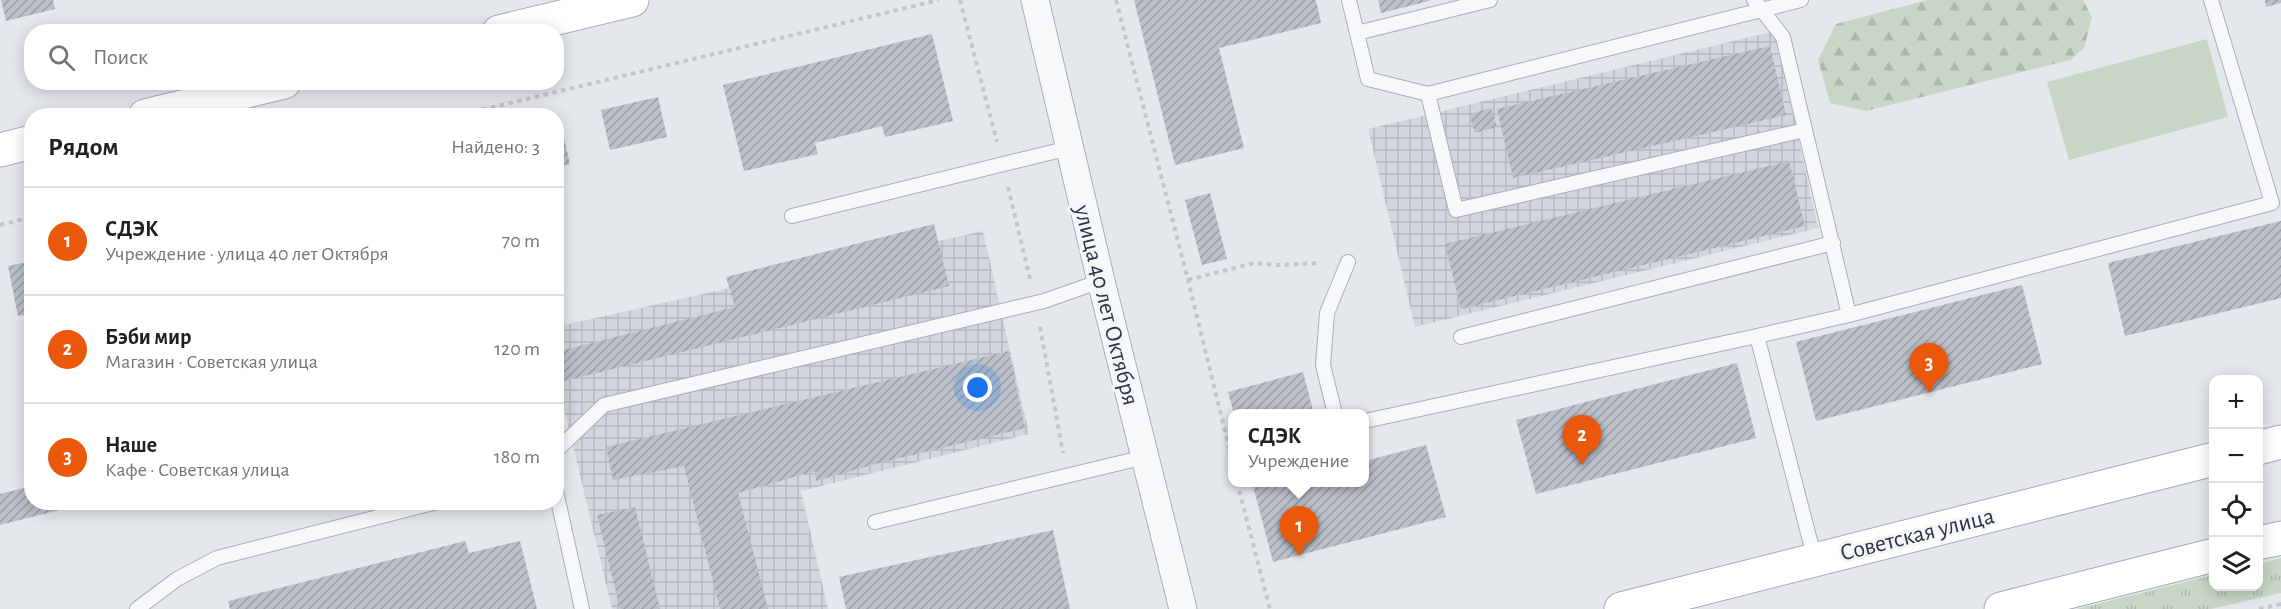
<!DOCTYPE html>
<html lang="ru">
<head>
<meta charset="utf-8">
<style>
	body { margin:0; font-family:"Alegreya Sans",sans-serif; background:#f6f6f6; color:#202124 }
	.controls { position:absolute; right:18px; bottom:18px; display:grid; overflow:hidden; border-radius:12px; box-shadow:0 3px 15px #0003 }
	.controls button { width:54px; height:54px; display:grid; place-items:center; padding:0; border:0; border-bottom:2px solid #e0e0e0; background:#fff; color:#202124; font:30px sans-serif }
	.you { position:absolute; left:978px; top:388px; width:21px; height:21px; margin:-15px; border:4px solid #fff; border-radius:50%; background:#1a73e8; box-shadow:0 0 0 9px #1a73e833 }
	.badge { display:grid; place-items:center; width:39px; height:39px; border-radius:50%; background:#ea580c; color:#fff; font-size:20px; font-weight:700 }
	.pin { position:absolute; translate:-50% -50px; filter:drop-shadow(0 2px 3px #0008) }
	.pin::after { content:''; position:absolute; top:32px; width:21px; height:18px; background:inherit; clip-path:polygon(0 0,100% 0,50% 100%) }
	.popup { position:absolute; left:1228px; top:409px; width:141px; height:78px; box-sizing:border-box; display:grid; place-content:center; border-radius:12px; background:#fff; filter:drop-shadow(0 2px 4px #0005); font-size:20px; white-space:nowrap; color:#757577 }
	.popup b { font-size:22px; color:#202124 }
	.popup::after { content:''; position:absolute; left:50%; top:100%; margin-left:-12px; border:12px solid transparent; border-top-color:#fff }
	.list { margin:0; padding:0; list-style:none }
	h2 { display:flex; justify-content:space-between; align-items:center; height:78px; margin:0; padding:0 24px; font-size:26px }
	h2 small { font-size:20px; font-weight:400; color:#757577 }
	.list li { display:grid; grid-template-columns:39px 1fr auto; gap:18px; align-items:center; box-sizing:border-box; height:108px; padding:0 24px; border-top:2px solid #e0e0e0 }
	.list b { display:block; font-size:22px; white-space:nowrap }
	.list p { margin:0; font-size:20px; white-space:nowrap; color:#757577 }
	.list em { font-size:20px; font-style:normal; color:#757577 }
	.icon { flex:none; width:33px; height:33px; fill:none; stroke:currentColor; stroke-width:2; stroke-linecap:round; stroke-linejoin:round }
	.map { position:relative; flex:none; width:2281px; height:609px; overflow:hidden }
	.search { position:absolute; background:#fff; box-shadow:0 3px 15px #0003; left:24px; top:24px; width:540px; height:66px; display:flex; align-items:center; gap:15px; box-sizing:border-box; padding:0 21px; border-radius:24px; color:#757577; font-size:22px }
	.panel { position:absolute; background:#fff; box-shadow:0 3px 15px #0003; left:24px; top:108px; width:540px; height:402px; border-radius:24px }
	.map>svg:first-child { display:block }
</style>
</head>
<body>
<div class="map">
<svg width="2281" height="609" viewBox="0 0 2281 609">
	<defs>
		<pattern id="industrial-grid" width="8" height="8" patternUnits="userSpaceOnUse" patternTransform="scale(1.5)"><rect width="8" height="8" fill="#d2d6de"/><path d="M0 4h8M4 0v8" fill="none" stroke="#b4b8c0"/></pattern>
		<pattern id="grass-tufts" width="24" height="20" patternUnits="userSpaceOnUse" patternTransform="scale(1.5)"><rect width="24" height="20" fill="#c9d6c5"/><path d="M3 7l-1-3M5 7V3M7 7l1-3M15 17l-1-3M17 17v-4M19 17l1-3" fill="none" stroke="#adb8ab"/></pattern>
		<pattern id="forest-firs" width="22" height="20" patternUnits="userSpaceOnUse" patternTransform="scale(1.5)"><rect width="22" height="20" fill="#c9d6c5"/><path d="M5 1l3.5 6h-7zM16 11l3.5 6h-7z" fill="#adb8ab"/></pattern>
		<pattern id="building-hatch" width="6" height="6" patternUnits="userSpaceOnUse" patternTransform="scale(1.5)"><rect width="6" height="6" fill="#bbc0ca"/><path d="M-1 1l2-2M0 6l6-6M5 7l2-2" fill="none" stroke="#989da6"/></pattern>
	</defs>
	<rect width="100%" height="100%" fill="#e4e7ec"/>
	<path fill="url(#industrial-grid)" d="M 1775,31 L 1818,228 L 1415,327 L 1368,129 Z
		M 983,231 L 1029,434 L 801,491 L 828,609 L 612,609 L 557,379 L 556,327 Z"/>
	<path fill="url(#grass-tufts)" d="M 2281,558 L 2281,593 L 2211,609 L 2077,609 L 2213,575 L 2214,586 L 2258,586 L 2259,564 Z"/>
	<path fill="url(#forest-firs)" d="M 1928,0 L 2083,0 L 2092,17 L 2084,48 L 2070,60 L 1866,111 L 1830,103 L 1818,60 L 1836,24 Z"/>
	<path fill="#c9d6c5" d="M 2207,39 L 2228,117 L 2069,160 L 2047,82 Z"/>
	<path fill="url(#building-hatch)" d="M 1,0 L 53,0 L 55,9 L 6,21 Z
		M 1134,0 L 1316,0 L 1321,23 L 1219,48 L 1244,148 L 1175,165 Z
		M 1378,0 L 1429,0 L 1429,1 L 1381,13 Z
		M 2265,0 L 2281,0 L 2281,3 L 2266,7 Z
		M 932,34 L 953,121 L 885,137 L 882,126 L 815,143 L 818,154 L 744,171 L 723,85 Z
		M 1770,46 L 1786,115 L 1513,178 L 1497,109 Z
		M 658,97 L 667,137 L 610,150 L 601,110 Z
		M 1491,108 L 1497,127 L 1475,133 L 1469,114 Z
		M 560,121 L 570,164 L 556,167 L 556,122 Z
		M 1789,161 L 1805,226 L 1461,309 L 1445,244 Z
		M 1210,193 L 1227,259 L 1202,265 L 1185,200 Z
		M 2281,221 L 2281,298 L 2125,336 L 2108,263 Z
		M 934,224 L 949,286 L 556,383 L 556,352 L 735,307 L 726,277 Z
		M 32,261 L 32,314 L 18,316 L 8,266 Z
		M 2022,285 L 2042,364 L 1816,421 L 1796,342 Z
		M 1009,351 L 1025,428 L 879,463 L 816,481 L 815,471 L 738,493 L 768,609 L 720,609 L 684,466 L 613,480 L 606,447 Z
		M 1737,363 L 1756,438 L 1536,494 L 1516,420 Z
		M 1303,372 L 1314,414 L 1234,414 L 1228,392 Z
		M 1426,445 L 1446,517 L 1273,562 L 1252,482 L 1365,482 L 1365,461 Z
		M 32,486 L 32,502 L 74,502 L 75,506 L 0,525 L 0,494 Z
		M 635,507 L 660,609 L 620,609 L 597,515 Z
		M 1053,530 L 1070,609 L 846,609 L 839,577 Z
		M 465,541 L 469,553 L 520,541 L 537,609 L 230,609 L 228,601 Z"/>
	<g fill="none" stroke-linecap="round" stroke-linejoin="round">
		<defs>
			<path id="lane" d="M 1349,0 L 1368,79 L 1428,94 L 1801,0
				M 1754,0 L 1783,37 L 1849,315
				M 1357,33 L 1490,0
				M 1428,94 L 1456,210 L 1805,130
				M 792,216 L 1069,148
				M 1461,337 L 1833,243
				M 1335,414 L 1323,365 L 1327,313 L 1348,262
				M 1365,421 L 1757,336
				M 556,451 L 604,405 L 1044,301 L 1101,281
				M 556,491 L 582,609
				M 875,522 L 1145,457
				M 1815,560 L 1757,336 L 1849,315 L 2272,203 L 2211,0
				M 137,609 L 177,579 L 217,558 L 437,502"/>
			<path id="street" d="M 1035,0 L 1101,281 L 1183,609"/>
			<path id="secondary" d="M 499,32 L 632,0
				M 145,116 L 284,82
				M 0,150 L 32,142"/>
			<path id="primary" d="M 2258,448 L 2281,442
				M 2258,543 L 2281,538
				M 1621,609 L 2214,459
				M 2001,609 L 2214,555"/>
		</defs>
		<use href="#lane" stroke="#a9aeb7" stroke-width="16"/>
		<use href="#street" stroke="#a9aeb7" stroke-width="29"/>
		<use href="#secondary" stroke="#a9aeb7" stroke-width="35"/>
		<use href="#primary" stroke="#a3abb8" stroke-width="35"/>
		<path stroke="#c2c5cb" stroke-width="4" stroke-dasharray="4.5 4.5" stroke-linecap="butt" d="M 960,0 L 997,142
			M 1116,0 L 1188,280 L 1233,464
			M 456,116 L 939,0
			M 1008,187 L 1030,279
			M 0,225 L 32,217
			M 1188,280 L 1254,263 L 1278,265 L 1320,263
			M 1040,327 L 1063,453
			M 1237,482 L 1270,609
			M 2259,609 L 2281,604"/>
		<use href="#lane" stroke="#f7f8fa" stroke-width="14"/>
		<use href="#street" stroke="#f7f8fa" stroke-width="27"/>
		<use href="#secondary" stroke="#fff" stroke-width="33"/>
		<use href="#primary" stroke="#fff" stroke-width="33"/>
	</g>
	<g text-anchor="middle" stroke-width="6" stroke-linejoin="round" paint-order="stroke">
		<g font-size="24" fill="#2b3445" stroke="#f4f6f9">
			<text transform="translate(1107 305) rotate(76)" y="8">улица 40 лет Октября</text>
			<text transform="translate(1917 534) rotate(-14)" y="8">Советская улица</text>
		</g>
	</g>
</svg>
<div class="controls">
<button>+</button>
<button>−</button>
<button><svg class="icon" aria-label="locate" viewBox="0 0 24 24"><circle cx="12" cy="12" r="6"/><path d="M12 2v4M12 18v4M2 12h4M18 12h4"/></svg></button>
<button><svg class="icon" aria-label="layers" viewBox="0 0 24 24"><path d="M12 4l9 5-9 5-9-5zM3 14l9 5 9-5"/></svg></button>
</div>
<div class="you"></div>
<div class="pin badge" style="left:1299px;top:556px">1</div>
<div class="popup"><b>СДЭК</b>Учреждение</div>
<div class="pin badge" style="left:1582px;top:465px">2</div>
<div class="pin badge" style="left:1929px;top:393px">3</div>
<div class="search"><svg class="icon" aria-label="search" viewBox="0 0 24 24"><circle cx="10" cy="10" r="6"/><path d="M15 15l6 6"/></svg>Поиск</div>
<section class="panel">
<h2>Рядом<small>Найдено: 3</small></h2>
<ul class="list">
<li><span class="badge">1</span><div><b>СДЭК</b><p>Учреждение · улица 40 лет Октября</p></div><em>70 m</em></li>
<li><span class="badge">2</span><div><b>Бэби мир</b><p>Магазин · Советская улица</p></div><em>120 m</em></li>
<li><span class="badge">3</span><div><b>Наше</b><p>Кафе · Советская улица</p></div><em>180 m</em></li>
</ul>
</section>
</div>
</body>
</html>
